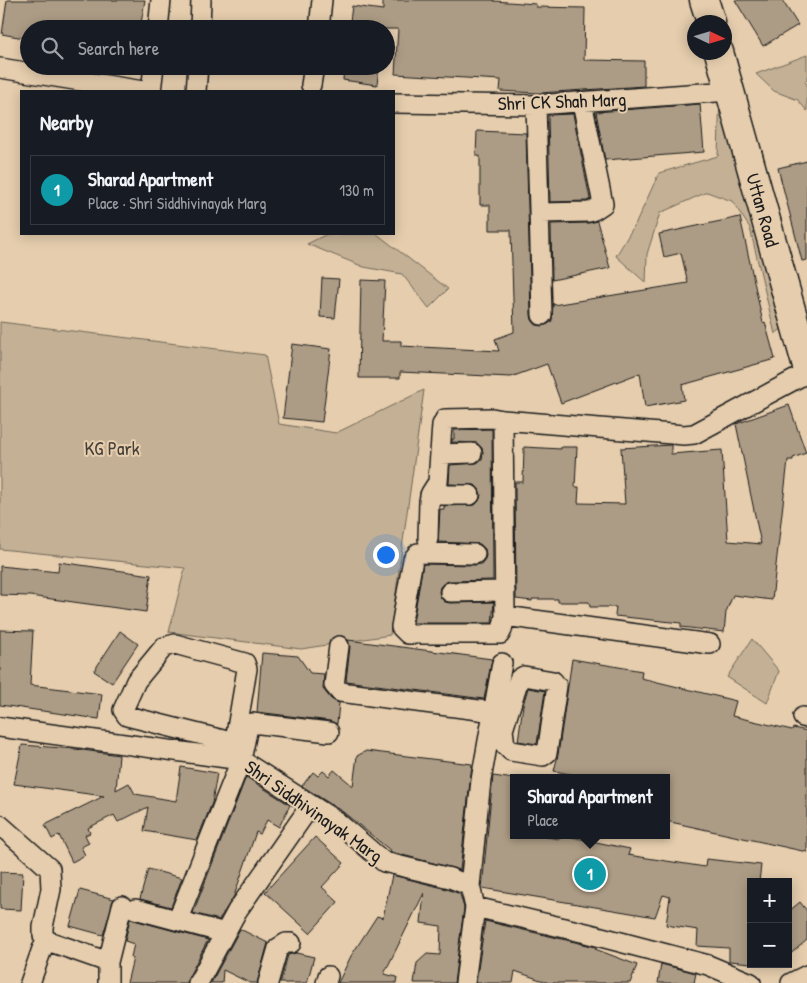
<!DOCTYPE html>
<html lang="en">
<head>
<meta charset="utf-8">
<style>
	body { margin:0; font-family:"Patrick Hand",sans-serif; background:#242831; color:#f1f3f6 }
	.controls { position:absolute; right:15px; bottom:15px; display:grid; overflow:hidden; border-radius:0px; box-shadow:0 2px 12px #0003 }
	.controls button { width:45px; height:45px; display:grid; place-items:center; padding:0; border:0; border-bottom:1px solid #363941; background:#171b24; color:#f1f3f6; font:25px sans-serif }
	.compass { position:absolute; left:687px; top:15px; width:45px; height:45px; border-radius:50%; background:#171b24; box-shadow:0 2px 12px #0003; rotate:94deg }
	.you { position:absolute; left:385px; top:554px; width:18px; height:18px; margin:-12px; border:4px solid #fff; border-radius:50%; background:#1a73e8; box-shadow:0 0 0 8px #1a73e833 }
	.badge { display:grid; place-items:center; width:32px; height:32px; border-radius:50%; background:#d1495b; color:#fff; font-size:16px; font-weight:700 }
	.pin { position:absolute; translate:-50% -50%; border:2px solid #fff; box-shadow:0 1px 5px #0006 }
	.popup { position:absolute; left:510px; top:774px; width:160px; height:65px; box-sizing:border-box; display:grid; place-content:center; border-radius:0px; background:#171b24; filter:drop-shadow(0 1px 4px #0005); font-size:16px; white-space:nowrap; color:#9ea1a6 }
	.popup b { font-size:19px; color:#f1f3f6 }
	.popup::after { content:''; position:absolute; left:50%; top:100%; margin-left:-10px; border:10px solid transparent; border-top-color:#171b24 }
	.list { margin:0; padding:0; list-style:none }
	h2 { display:flex; justify-content:space-between; align-items:center; height:65px; margin:0; padding:0 20px; font-size:21px }
	h2 small { font-size:16px; font-weight:400; color:#9ea1a6 }
	.list li { display:grid; grid-template-columns:32px 1fr auto; gap:15px; align-items:center; box-sizing:border-box; height:70px; margin:0 10px 10px; padding:0 10px; border:1px solid #363941; border-radius:0px }
	.list b { display:block; font-size:19px; white-space:nowrap }
	.list p { margin:0; font-size:16px; white-space:nowrap; color:#9ea1a6 }
	.list em { font-size:16px; font-style:normal; color:#9ea1a6 }
	.icon { flex:none; width:28px; height:28px; fill:none; stroke:currentColor; stroke-width:2; stroke-linecap:round; stroke-linejoin:round }
	.map { position:relative; flex:none; width:807px; height:983px; overflow:hidden }
	.search { position:absolute; background:#171b24; box-shadow:0 2px 12px #0003; left:20px; top:20px; width:375px; height:55px; display:flex; align-items:center; gap:12px; box-sizing:border-box; padding:0 18px; border-radius:28px; color:#9ea1a6; font-size:19px }
	.panel { position:absolute; background:#171b24; box-shadow:0 2px 12px #0003; left:20px; top:90px; width:375px; height:145px; border-radius:0px }
	.map>svg:first-child { display:block }
</style>
</head>
<body>
<div class="map">
<svg width="807" height="983" viewBox="0 0 807 983">
	<rect width="100%" height="100%" fill="#e5cdad"/>
	<filter id="ink" filterUnits="userSpaceOnUse"><feTurbulence type="fractalNoise" baseFrequency=".02" numOctaves="2"/><feDisplacementMap in="SourceGraphic" scale="10" xChannelSelector="R" yChannelSelector="G"/><feConvolveMatrix kernelMatrix="1 2 1 2 8 2 1 2 1" color-interpolation-filters="sRGB"/></filter>
	<g filter="url(#ink)">
		<path fill="#c4b195" stroke="#706658" d="M 807,55 L 807,79 L 805,82 L 807,84 L 807,111 L 798,100 L 774,91 L 756,74 Z
			M 720,92 L 788,324 L 775,334 L 750,228 L 732,201 L 707,192 L 660,213 L 647,254 L 646,283 L 616,256 L 637,221 L 659,173 L 718,156 Z
			M 327,234 L 377,234 L 448,289 L 429,308 L 402,274 L 364,267 L 307,244 Z
			M 0,322 L 265,355 L 279,424 L 336,433 L 424,390 L 390,635 L 301,649 L 169,632 L 185,568 L 0,549 Z
			M 752,639 L 779,671 L 767,703 L 727,677 Z"/>
		<path fill="#ad9c85" stroke="#1c1c1c" d="M 7,0 L 145,0 L 140,29 L 29,29 L 29,39 L 2,34 Z
			M 383,0 L 494,0 L 494,1 L 536,4 L 536,7 L 585,8 L 584,60 L 644,61 L 644,86 L 539,93 L 500,91 L 501,80 L 395,74 L 398,29 L 349,29 L 352,6 L 383,10 Z
			M 735,0 L 782,0 L 798,25 L 763,46 Z
			M 344,66 L 379,66 L 377,85 L 343,80 Z
			M 700,104 L 704,152 L 605,160 L 596,112 Z
			M 573,114 L 590,199 L 587,201 L 550,202 L 548,115 Z
			M 477,131 L 526,133 L 531,315 L 532,320 L 536,325 L 543,326 L 548,324 L 552,321 L 553,303 L 553,305 L 688,283 L 681,253 L 664,257 L 659,234 L 740,217 L 763,323 L 765,322 L 775,359 L 682,385 L 684,400 L 645,407 L 640,373 L 561,403 L 547,364 L 511,377 L 400,372 L 400,378 L 359,378 L 361,280 L 385,281 L 382,341 L 401,341 L 401,346 L 499,351 L 495,339 L 514,332 L 511,230 L 490,230 L 490,205 L 480,205 L 480,156 L 476,156 Z
			M 807,161 L 807,260 L 802,261 L 778,168 Z
			M 597,221 L 610,268 L 552,280 L 551,224 L 589,223 Z
			M 322,278 L 339,279 L 335,318 L 320,317 Z
			M 292,344 L 331,349 L 322,422 L 283,418 Z
			M 789,405 L 806,453 L 793,458 L 793,460 L 788,460 L 772,600 L 733,595 L 726,612 L 724,632 L 681,627 L 681,623 L 615,616 L 616,607 L 590,607 L 589,602 L 558,602 L 558,599 L 532,599 L 532,601 L 516,599 L 515,482 L 523,482 L 524,447 L 561,449 L 561,447 L 577,447 L 575,487 L 579,487 L 578,503 L 625,504 L 621,448 L 671,445 L 671,454 L 722,450 L 728,541 L 761,544 L 736,424 Z
			M 492,429 L 493,580 L 449,581 L 444,583 L 440,587 L 439,592 L 441,598 L 445,602 L 450,603 L 494,602 L 492,623 L 413,623 L 423,564 L 475,565 L 481,564 L 485,559 L 486,555 L 485,549 L 480,544 L 438,542 L 440,509 L 444,509 L 444,506 L 475,505 L 479,501 L 481,495 L 479,489 L 475,485 L 449,484 L 450,465 L 477,463 L 482,459 L 483,453 L 482,448 L 477,443 L 452,442 L 452,439 L 454,439 L 454,430 Z
			M 59,562 L 151,575 L 146,612 L 30,596 L 0,595 L 0,566 L 58,572 Z
			M 0,630 L 33,631 L 30,685 L 102,694 L 99,719 L 0,705 Z
			M 120,631 L 138,644 L 112,683 L 94,671 Z
			M 348,640 L 492,659 L 484,699 L 346,681 L 350,647 Z
			M 262,653 L 298,656 L 310,673 L 324,674 L 323,689 L 331,699 L 339,703 L 337,724 L 330,721 L 257,712 Z
			M 572,659 L 642,671 L 641,678 L 736,701 L 732,716 L 792,730 L 793,728 L 807,731 L 807,852 L 666,821 L 666,778 L 592,778 L 554,771 L 558,755 Z
			M 528,688 L 545,691 L 537,744 L 518,741 L 523,705 Z
			M 22,745 L 75,749 L 119,755 L 116,790 L 129,783 L 135,794 L 176,801 L 181,767 L 217,773 L 212,803 L 197,840 L 144,831 L 148,807 L 118,822 L 114,815 L 88,828 L 90,833 L 85,835 L 89,843 L 81,847 L 85,855 L 72,862 L 59,835 L 52,839 L 45,825 L 104,796 L 14,784 Z
			M 366,751 L 472,764 L 460,870 L 391,852 L 391,851 L 343,812 L 302,786 L 313,772 L 318,776 L 323,771 L 329,776 L 334,770 L 353,786 L 357,756 Z
			M 493,776 L 514,779 L 514,835 L 533,835 L 560,839 L 562,835 L 630,849 L 628,855 L 705,867 L 706,859 L 761,865 L 759,882 L 751,882 L 751,963 L 729,961 L 729,948 L 697,946 L 698,930 L 666,925 L 670,897 L 663,895 L 655,917 L 482,888 Z
			M 246,777 L 290,805 L 279,827 L 267,820 L 260,834 L 256,832 L 234,896 L 219,920 L 193,913 Z
			M 315,837 L 344,863 L 322,887 L 338,902 L 310,933 L 265,892 Z
			M 148,869 L 182,878 L 171,907 L 140,899 Z
			M 0,872 L 23,873 L 21,910 L 0,909 Z
			M 392,875 L 447,889 L 460,894 L 464,908 L 454,983 L 414,983 L 417,963 L 427,954 L 440,955 L 441,926 L 421,923 L 424,893 L 384,974 L 397,977 L 396,983 L 338,983 L 351,956 L 377,916 L 383,918 Z
			M 80,890 L 114,899 L 103,935 L 70,926 Z
			M 800,902 L 807,911 L 807,940 L 788,956 L 788,912 Z
			M 130,919 L 208,940 L 188,978 L 187,983 L 127,983 L 133,958 L 131,957 L 134,944 L 125,941 Z
			M 485,921 L 596,947 L 595,949 L 637,965 L 630,983 L 549,983 L 515,971 L 513,983 L 476,983 Z
			M 240,929 L 268,943 L 257,983 L 250,983 L 223,970 L 222,983 L 211,983 Z
			M 296,953 L 314,957 L 307,983 L 280,983 L 288,955 Z
			M 661,964 L 696,973 L 694,983 L 658,983 Z"/>
		<g fill="none" stroke-linecap="round" stroke-linejoin="round">
			<defs>
				<path id="street" d="M 158,29 L 161,0
					M 200,29 L 201,0
					M 319,29 L 322,0
					M 0,68 L 143,91
					M 311,85 L 314,66
					M 151,91 L 154,66
					M 196,91 L 198,66
					M 394,103 L 536,105 L 730,91
					M 536,105 L 542,315
					M 540,213 L 589,212 L 594,210 L 603,204 L 582,102
					M 440,454 L 472,453
					M 430,495 L 470,495
					M 428,539 L 429,501 L 431,493 L 438,482 L 442,425 L 445,419 L 492,418 L 503,420
					M 475,554 L 418,553 L 413,559 L 401,627 L 408,634 L 500,634 L 502,630 L 505,616
					M 450,592 L 505,591
					M 710,644 L 505,616 L 503,420 L 684,435 L 694,434 L 807,373
					M 339,646 L 334,685 L 340,692 L 494,712
					M 803,717 L 807,718
					M 0,727 L 241,760 L 336,821 L 384,862 L 450,878 L 470,886
					M 491,728 L 503,730 L 505,745 L 511,751 L 543,756 L 547,753 L 557,686 L 553,681 L 524,676 L 519,679 L 503,730
					M 231,742 L 127,716 L 123,710 L 136,681 L 164,647 L 175,644 L 245,663 L 247,669 L 232,758
					M 0,825 L 50,869 L 51,889 L 43,927 L 43,936 L 48,941 L 108,962 L 108,983
					M 475,907 L 586,933 L 708,965 L 751,983
					M 135,909 L 225,933
					M 178,919 L 241,760 L 248,727 L 252,723 L 329,732
					M 108,962 L 122,906
					M 30,983 L 42,949 L 48,941
					M 198,983 L 237,911 L 311,805
					M 268,983 L 278,948 L 286,943 L 291,943
					M 326,983 L 328,976
					M 465,983 L 475,907 L 470,886 L 481,780 L 502,663
					M 791,983 L 807,975"/>
				<path id="secondary" d="M 704,0 L 711,22
					M 719,52 L 807,367"/>
			</defs>
			<use href="#street" stroke="#1c1c1c" stroke-width="22"/>
			<use href="#secondary" stroke="#1c1c1c" stroke-width="31"/>
			<use href="#street" stroke="#e5cdad" stroke-width="19"/>
			<use href="#secondary" stroke="#e5cdad" stroke-width="28"/>
		</g>
	</g>
	<g text-anchor="middle" stroke-width="4" stroke-linejoin="round" paint-order="stroke">
		<g font-size="19" fill="#1c1c1c" stroke="#e5cdad">
			<text transform="translate(562 101) rotate(-2)" y="7">Shri CK Shah Marg</text>
			<text transform="translate(763 210) rotate(74)" y="7">Uttan Road</text>
			<text transform="translate(314 811) rotate(35)" y="7">Shri Siddhivinayak Marg</text>
		</g>
		<g font-size="19" fill="#46413a" stroke="#e5cdad">
			<text x="112" y="455">KG Park</text>
		</g>
	</g>
</svg>
<div class="controls">
<button>+</button>
<button>−</button>
</div>
<svg class="compass" viewBox="-18 -18 36 36"><path d="M0-13l5 13h-10z" fill="#e53935"/><path d="M0 13l5-13h-10z" fill="#9ea1a6"/></svg>
<div class="you"></div>
<div class="pin badge" style="left:590px;top:874px;background:#0f9aa8">1</div>
<div class="popup"><b>Sharad Apartment</b>Place</div>
<div class="search"><svg class="icon" aria-label="search" viewBox="0 0 24 24"><circle cx="10" cy="10" r="6"/><path d="M15 15l6 6"/></svg>Search here</div>
<section class="panel">
<h2>Nearby<small></small></h2>
<ul class="list">
<li><span class="badge" style="background:#0f9aa8">1</span><div><b>Sharad Apartment</b><p>Place · Shri Siddhivinayak Marg</p></div><em>130 m</em></li>
</ul>
</section>
</div>
</body>
</html>
